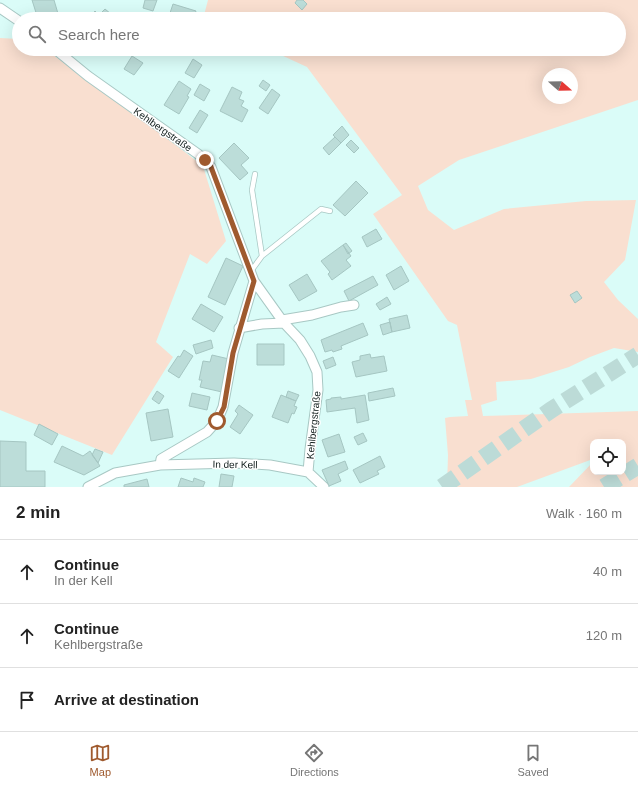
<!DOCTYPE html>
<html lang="en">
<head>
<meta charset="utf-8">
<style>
	body { margin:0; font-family:Helvetica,sans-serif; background:#f2f2f2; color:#222 }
	.controls { position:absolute; right:12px; bottom:12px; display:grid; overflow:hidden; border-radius:8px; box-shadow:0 4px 16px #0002 }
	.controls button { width:36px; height:36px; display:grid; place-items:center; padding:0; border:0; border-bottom:1px solid #e0e0e0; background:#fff; color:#222; font:20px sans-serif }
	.compass { position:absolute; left:542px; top:68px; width:36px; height:36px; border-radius:50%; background:#fff; box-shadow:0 4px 16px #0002; rotate:110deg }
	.stop { position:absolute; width:12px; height:12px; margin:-9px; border:3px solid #9f5a2e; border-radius:50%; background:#fff }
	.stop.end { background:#9f5a2e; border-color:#fff; box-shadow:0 1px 4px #0008 }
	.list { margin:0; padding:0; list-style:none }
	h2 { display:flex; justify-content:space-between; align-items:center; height:52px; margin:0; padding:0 16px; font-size:17px }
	h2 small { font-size:13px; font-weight:400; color:#767676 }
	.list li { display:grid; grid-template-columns:26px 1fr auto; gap:12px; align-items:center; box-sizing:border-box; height:64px; padding:0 16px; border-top:1px solid #e0e0e0 }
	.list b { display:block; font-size:15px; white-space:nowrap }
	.list p { margin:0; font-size:13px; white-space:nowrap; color:#767676 }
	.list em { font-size:13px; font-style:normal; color:#767676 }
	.icon { flex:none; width:22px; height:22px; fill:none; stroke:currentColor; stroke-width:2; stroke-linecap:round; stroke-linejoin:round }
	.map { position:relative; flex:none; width:638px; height:487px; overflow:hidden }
	.search { position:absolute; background:#fff; box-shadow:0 4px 16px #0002; left:12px; right:12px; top:12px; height:44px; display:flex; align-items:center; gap:10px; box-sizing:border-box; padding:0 14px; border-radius:22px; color:#767676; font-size:15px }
	.sheet { height:244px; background:#fff }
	nav { display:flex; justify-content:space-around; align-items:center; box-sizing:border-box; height:56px; border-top:1px solid #e0e0e0; background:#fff; font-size:11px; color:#767676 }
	nav a { display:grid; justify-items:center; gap:2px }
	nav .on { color:#9f5a2e }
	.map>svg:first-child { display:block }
</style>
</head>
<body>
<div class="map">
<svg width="638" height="487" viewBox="0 0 638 487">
	<rect width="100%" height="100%" fill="#dafcf8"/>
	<path fill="#f9dfd0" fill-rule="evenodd" d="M 208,0 L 638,0 L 638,100 L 459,160 L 418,186 L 428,210 L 454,230 L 504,209 L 586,201 L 636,200 L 625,260 L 604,282 L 618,300 L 638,319 L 638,352 L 614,348 L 590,357 L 569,367 L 531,379 L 496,382 L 497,400 L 481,405 L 483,416 L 638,411 L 638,487 L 569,487 L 593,462 L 593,472 L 623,472 L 623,442 L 593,442 L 593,459 L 517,487 L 447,487 L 448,455 L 445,418 L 450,417 L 468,416 L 465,400 L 472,400 L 457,325 L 448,321 L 373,214 L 402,195 L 307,67 L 268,49 L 619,49 L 619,19 L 203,19 ZM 548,74 L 572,74 L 572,98 L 548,98 Z
		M 0,38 L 19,39 L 19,49 L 45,49 L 151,126 L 203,166 L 226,241 L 207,264 L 190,254 L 156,342 L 173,357 L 112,455 L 0,410 Z"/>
	<path fill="#bcddd9" stroke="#a5c6c2" d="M 32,0 L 54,0 L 59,17 L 52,19 L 38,19 Z
		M 145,0 L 157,0 L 153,11 L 143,8 Z
		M 297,0 L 303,0 L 307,4 L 302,10 L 295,3 Z
		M 173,4 L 196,11 L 193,19 L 168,19 Z
		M 105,9 L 117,19 L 88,19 L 95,11 L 99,15 Z
		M 132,56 L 143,63 L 134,75 L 124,69 Z
		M 193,59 L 202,65 L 194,78 L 185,73 Z
		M 263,80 L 270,85 L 266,91 L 259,86 Z
		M 179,81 L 191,89 L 187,96 L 189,97 L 179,114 L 164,105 Z
		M 200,84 L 210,90 L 204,101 L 194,95 Z
		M 232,87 L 242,92 L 239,99 L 244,101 L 241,106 L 248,110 L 242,122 L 220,111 Z
		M 272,89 L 280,95 L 268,114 L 259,108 Z
		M 200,110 L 208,115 L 197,133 L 189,128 Z
		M 342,126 L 349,135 L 341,143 L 333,135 Z
		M 335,137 L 341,143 L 329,155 L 323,148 Z
		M 351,140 L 359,148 L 354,153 L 346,145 Z
		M 234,143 L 249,158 L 241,165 L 248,173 L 240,180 L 219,158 Z
		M 356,181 L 368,193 L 345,216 L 333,205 Z
		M 376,229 L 382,239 L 367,247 L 362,237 Z
		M 346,243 L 352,251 L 348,254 L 343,245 Z
		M 343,245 L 351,256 L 346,260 L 351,266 L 332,280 L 328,274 L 330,272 L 321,261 Z
		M 226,258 L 243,266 L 225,305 L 208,297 Z
		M 401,266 L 409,281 L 394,290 L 386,275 Z
		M 307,274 L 317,291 L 299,301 L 289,285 Z
		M 373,276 L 378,285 L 349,301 L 344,291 Z
		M 577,291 L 582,298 L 575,303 L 570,295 Z
		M 387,297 L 391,304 L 380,310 L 376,304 Z
		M 201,304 L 223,317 L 214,332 L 192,319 Z
		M 407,315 L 410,328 L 392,332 L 389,319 Z
		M 390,322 L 392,332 L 383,335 L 380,325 Z
		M 363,323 L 368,335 L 341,346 L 342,349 L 333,352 L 332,350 L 325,352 L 321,340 Z
		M 211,340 L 213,348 L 196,354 L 193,345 Z
		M 257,344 L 284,344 L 284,365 L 257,365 Z
		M 184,350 L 193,356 L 179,378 L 168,371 L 178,356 L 180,357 Z
		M 370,354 L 371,358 L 384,356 L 387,371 L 356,377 L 352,362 L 360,360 L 360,356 Z
		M 212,355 L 229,359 L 222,392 L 200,387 L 202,380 L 199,380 L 203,361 L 210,362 Z
		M 333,357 L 336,365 L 326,369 L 323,361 Z
		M 393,388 L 395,396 L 369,401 L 368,393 Z
		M 157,391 L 164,396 L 159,404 L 152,399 Z
		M 288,391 L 299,395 L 296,401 L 286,397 Z
		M 192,393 L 210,397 L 207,410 L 189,406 Z
		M 281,395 L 296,401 L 294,406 L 297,407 L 294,414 L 292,413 L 288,423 L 272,417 Z
		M 365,395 L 369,420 L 357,423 L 355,408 L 327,412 L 326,400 L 331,399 L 331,398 L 341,397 L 341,399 Z
		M 239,405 L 253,415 L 240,434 L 230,427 L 238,414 L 235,411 Z
		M 168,409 L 173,437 L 151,441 L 146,413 Z
		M 39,424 L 58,434 L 52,445 L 34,435 Z
		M 363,433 L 367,441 L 358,445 L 354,437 Z
		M 339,434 L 345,452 L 328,457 L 322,440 Z
		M 0,441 L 26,442 L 26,471 L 45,471 L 45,487 L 0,487 Z
		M 62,446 L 83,456 L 90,451 L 100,466 L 84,475 L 54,462 Z
		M 95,449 L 103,452 L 98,463 L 92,455 Z
		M 380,456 L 385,467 L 377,471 L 379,474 L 360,483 L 353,470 Z
		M 345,461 L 348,469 L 338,474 L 341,481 L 329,486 L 322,470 Z
		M 221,474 L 234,476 L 232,487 L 219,487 Z
		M 181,478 L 193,482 L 194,478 L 205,482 L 203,487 L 178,487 Z
		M 147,479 L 149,487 L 124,487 L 124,485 Z"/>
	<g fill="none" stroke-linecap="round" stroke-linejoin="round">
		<path stroke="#bcdbd7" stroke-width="17" stroke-dasharray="17 8" stroke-linecap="butt" d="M 442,487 L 551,410 L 638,355
			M 604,487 L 638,466"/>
		<defs>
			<path id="lane" d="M 255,174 L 252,190 L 262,256
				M 251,271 L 262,256 L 321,209 L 330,211"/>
			<path id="street" d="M 0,8 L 19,21
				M 55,49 L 88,76 L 198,154 L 211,167 L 254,281 L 284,323 L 300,340 L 310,356 L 317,372 L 318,390 L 310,449 L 308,472 L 324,487
				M 282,320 L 312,315 L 341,307 L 354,305
				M 239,328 L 262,324 L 284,323
				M 160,465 L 161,459 L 207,432 L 217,421 L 223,407 L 233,353 L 254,281
				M 88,487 L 115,473 L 160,465 L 234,463 L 270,465 L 308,472"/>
		</defs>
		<use href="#lane" stroke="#a8c8c4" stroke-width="6"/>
		<use href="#street" stroke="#a8c8c4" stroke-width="11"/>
		<use href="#lane" stroke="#fff" stroke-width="4.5"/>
		<use href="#street" stroke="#fff" stroke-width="9"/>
	</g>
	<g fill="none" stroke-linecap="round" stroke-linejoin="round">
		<path stroke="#9f5a2e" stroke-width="5" d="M 205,160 L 211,167 L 254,281 L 233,353 L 224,407 L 217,421"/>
	</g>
	<g text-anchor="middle" stroke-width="3" stroke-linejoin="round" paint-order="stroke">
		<g font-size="10" fill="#121e1d" stroke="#fff">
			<text transform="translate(163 129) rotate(35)" y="4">Kehlbergstraße</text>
			<text transform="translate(313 425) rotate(-84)" y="4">Kehlbergstraße</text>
			<text transform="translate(235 464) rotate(1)" y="4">In der Kell</text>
		</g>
	</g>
</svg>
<div class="controls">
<button><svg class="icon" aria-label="locate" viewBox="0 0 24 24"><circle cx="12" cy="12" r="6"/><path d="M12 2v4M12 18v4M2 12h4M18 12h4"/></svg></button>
</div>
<svg class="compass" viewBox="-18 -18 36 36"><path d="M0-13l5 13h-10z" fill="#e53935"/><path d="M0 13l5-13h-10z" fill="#767676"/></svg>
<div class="stop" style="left:217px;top:421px"></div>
<div class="stop end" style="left:205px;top:160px"></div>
<div class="search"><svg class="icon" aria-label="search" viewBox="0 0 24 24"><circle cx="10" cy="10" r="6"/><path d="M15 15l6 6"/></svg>Search here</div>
</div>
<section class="sheet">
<h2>2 min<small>Walk · 160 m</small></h2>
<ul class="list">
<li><svg class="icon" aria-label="ahead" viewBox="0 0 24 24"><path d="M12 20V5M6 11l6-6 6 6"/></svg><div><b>Continue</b><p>In der Kell</p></div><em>40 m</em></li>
<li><svg class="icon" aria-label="ahead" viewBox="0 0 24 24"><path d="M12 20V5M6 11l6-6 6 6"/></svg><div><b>Continue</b><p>Kehlbergstraße</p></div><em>120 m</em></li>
<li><svg class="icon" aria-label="arrive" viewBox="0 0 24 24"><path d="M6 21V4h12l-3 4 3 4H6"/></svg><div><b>Arrive at destination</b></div></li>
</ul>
</section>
<nav>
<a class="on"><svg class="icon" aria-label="map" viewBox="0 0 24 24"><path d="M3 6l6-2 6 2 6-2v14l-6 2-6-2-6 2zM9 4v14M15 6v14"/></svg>Map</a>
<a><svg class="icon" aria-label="directions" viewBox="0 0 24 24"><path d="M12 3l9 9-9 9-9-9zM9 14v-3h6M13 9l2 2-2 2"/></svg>Directions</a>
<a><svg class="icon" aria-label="saved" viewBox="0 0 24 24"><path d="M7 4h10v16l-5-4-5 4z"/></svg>Saved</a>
</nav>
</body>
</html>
